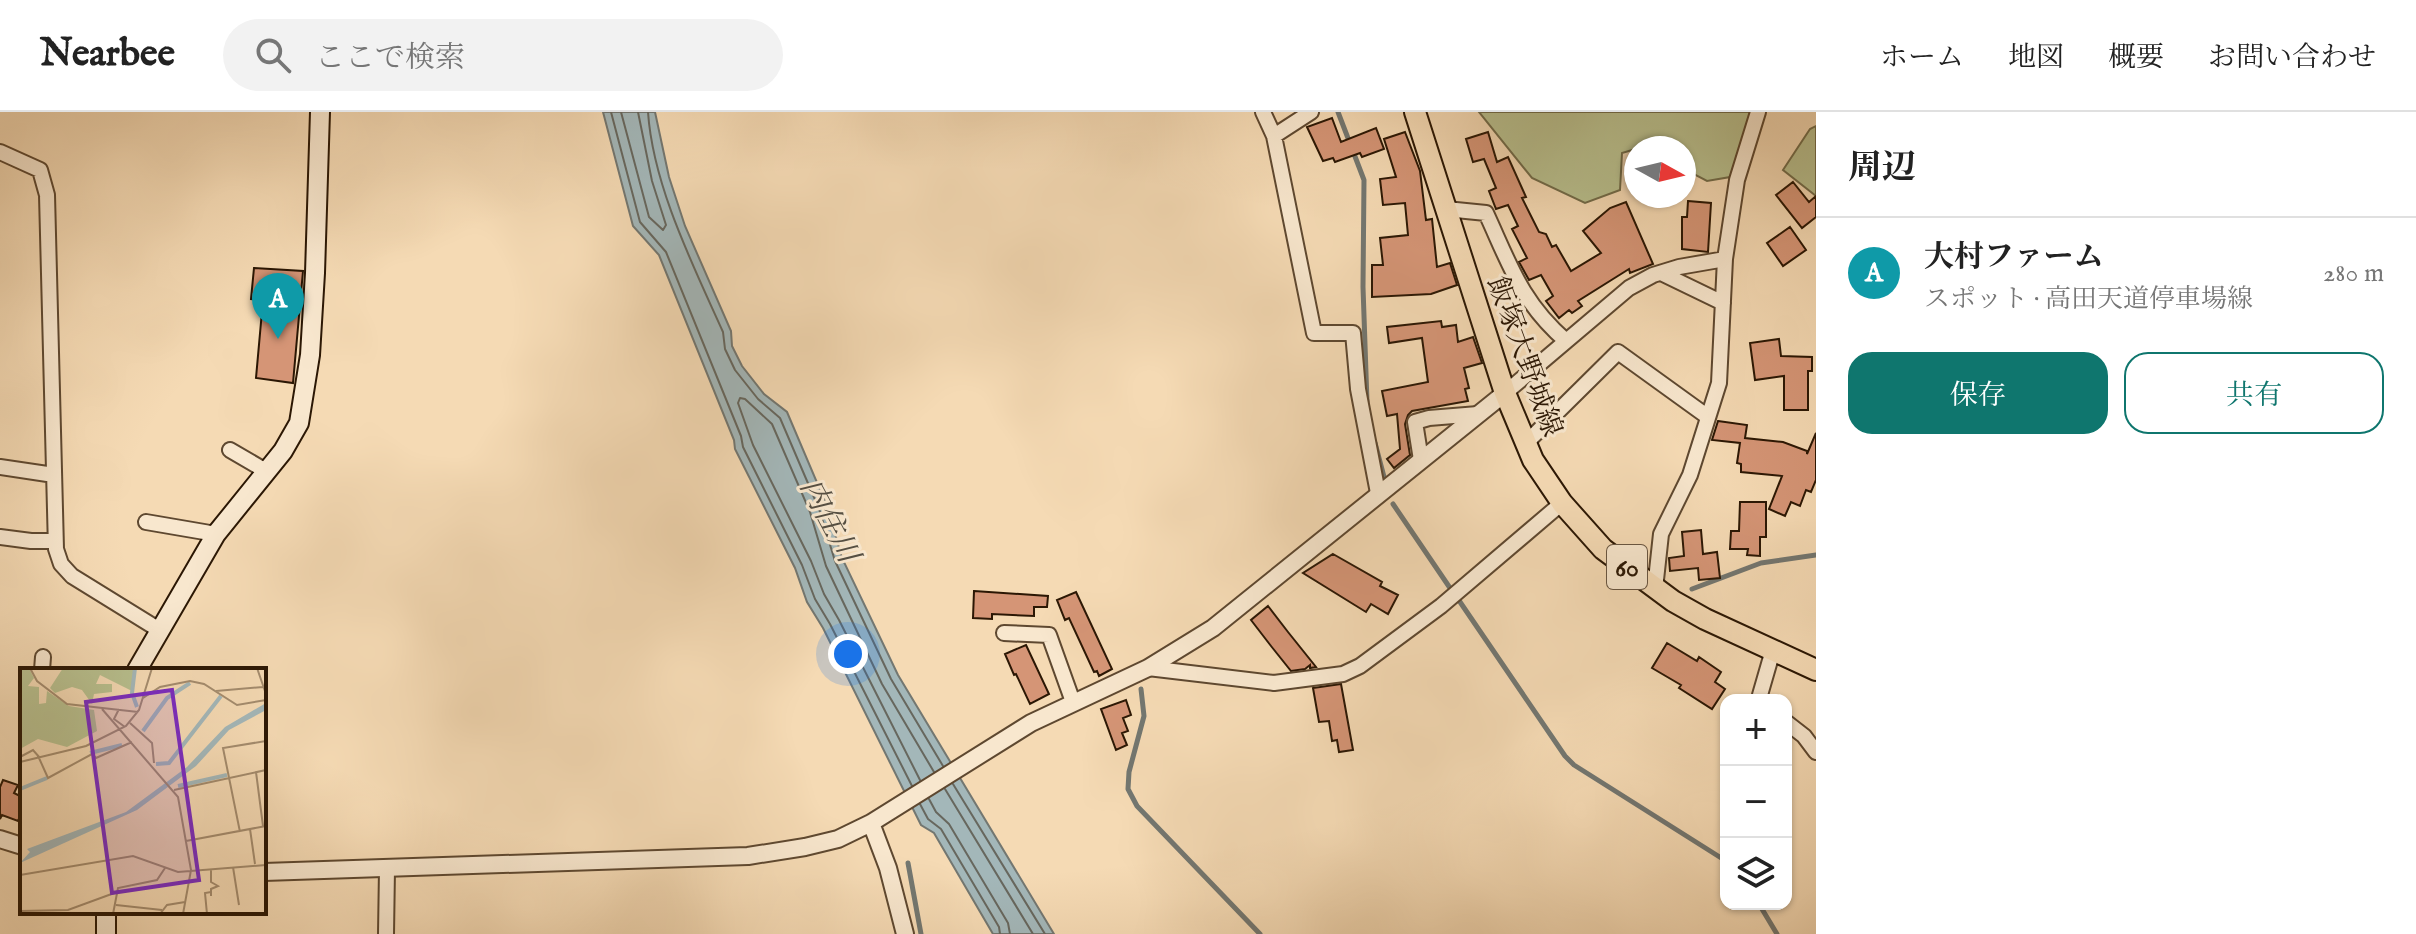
<!DOCTYPE html>
<html lang="ja">
<head>
<meta charset="utf-8">
<style>
	body { margin:0; font-family:"IM FELL English","Noto Serif JP",serif; background:#f2f2f2; color:#222 }
	.controls { position:absolute; right:24px; bottom:24px; display:grid; overflow:hidden; border-radius:16px; box-shadow:0 2px 6px #0004 }
	.controls button { width:72px; height:72px; display:grid; place-items:center; padding:0; border:0; border-bottom:2px solid #e0e0e0; background:#fff; color:#222; font:40px sans-serif }
	.compass { position:absolute; left:1624px; top:24px; width:72px; height:72px; border-radius:50%; background:#fff; box-shadow:0 2px 6px #0004; rotate:98deg }
	.you { position:absolute; left:848px; top:542px; width:28px; height:28px; margin:-20px; border:6px solid #fff; border-radius:50%; background:#1a73e8; box-shadow:0 0 0 12px #1a73e833 }
	.badge { display:grid; place-items:center; width:52px; height:52px; border-radius:50%; background:#0f766e; color:#fff; font-size:26px; font-weight:700 }
	.pin { position:absolute; translate:-50% -66px; filter:drop-shadow(0 2px 4px #0008) }
	.pin::after { content:''; position:absolute; top:42px; width:28px; height:24px; background:inherit; clip-path:polygon(0 0,100% 0,50% 100%) }
	.list { margin:0; padding:0; list-style:none }
	h2 { display:flex; justify-content:space-between; align-items:center; height:104px; margin:0; padding:0 32px; font-size:34px }
	h2 small { font-size:26px; font-weight:400; color:#767676 }
	.list li { display:grid; grid-template-columns:52px 1fr auto; gap:24px; align-items:center; box-sizing:border-box; height:112px; padding:0 32px; border-top:2px solid #e0e0e0 }
	.list b { display:block; font-size:30px; white-space:nowrap }
	.list p { margin:0; font-size:26px; white-space:nowrap; color:#767676 }
	.list em { font-size:26px; font-style:normal; color:#767676 }
	.actions { display:flex; gap:16px; padding:24px 32px }
	.actions a { flex:1; padding:18px 0; border:2px solid #0f766e; border-radius:24px; text-align:center; font-size:28px; color:#0f766e }
	.actions .main { background:#0f766e; color:#fff }
	.icon { flex:none; width:44px; height:44px; fill:none; stroke:currentColor; stroke-width:2; stroke-linecap:round; stroke-linejoin:round }
	.map { position:relative; flex:none; width:1816px; height:822px; overflow:hidden }
	header { display:flex; align-items:center; gap:48px; box-sizing:border-box; height:112px; padding:0 40px; background:#fff; border-bottom:2px solid #e0e0e0 }
	header strong { font-size:38px }
	nav { display:flex; gap:44px; margin-inline-start:auto; font-size:28px }
	.search { width:560px; height:72px; background:#f2f2f2; display:flex; align-items:center; gap:20px; box-sizing:border-box; padding:0 28px; border-radius:44px; color:#767676; font-size:30px }
	main { display:flex }
	aside { flex:1; background:#fff }
	.map>svg:first-child { display:block }
</style>
</head>
<body>
<header>
<strong>Nearbee</strong>
<div class="search"><svg class="icon" aria-label="search" viewBox="0 0 24 24"><circle cx="10" cy="10" r="6"/><path d="M15 15l6 6"/></svg>ここで検索</div>
<nav><a>ホーム</a><a>地図</a><a>概要</a><a>お問い合わせ</a></nav>
</header>
<main>
<div class="map">
<svg width="1816" height="822" viewBox="0 0 1816 822">
	<rect width="100%" height="100%" fill="#f5dab4"/>
	<filter id="stains"><feTurbulence type="fractalNoise" baseFrequency=".0025" numOctaves="4"/><feColorMatrix values="0 0 0 0 .2 0 0 0 0 .09 0 0 0 0 .02 0 0 0 .5 -.17"/></filter>
	<radialGradient id="worn" r=".72"><stop offset=".6" stop-color="#630" stop-opacity="0"/><stop offset="1" stop-color="#630" stop-opacity=".3"/></radialGradient>
	<path fill="#b8c08f" stroke="#726c4a" stroke-width="2" d="M 1479,0 L 1751,0 L 1730,65 L 1707,69 L 1684,57 L 1684,36 L 1657,36 L 1652,32 L 1622,41 L 1620,78 L 1585,91 L 1532,66 Z
		M 1816,14 L 1816,84 L 1783,58 L 1810,17 Z"/>
	<path fill="#a3b7b9" stroke="#737771" stroke-width="2" d="M 603,0 L 655,0 L 669,65 L 685,114 L 731,219 L 732,234 L 742,254 L 764,282 L 787,300 L 827,394 L 842,446 L 898,563 L 1054,822 L 993,822 L 934,721 L 921,713 L 823,516 L 807,490 L 795,456 L 735,337 L 734,328 L 659,143 L 633,114 Z"/>
	<g fill="none" stroke-linecap="round" stroke-linejoin="round">
		<path stroke="#67675e" stroke-width="2" d="M 611,0 L 640,110 L 666,140 L 741,324 L 743,335 L 802,453 L 815,487 L 830,512 L 912,674
			M 621,0 L 649,105 L 663,118 L 666,113 L 652,69 L 638,0
			M 648,0 C 653,74 693,153 723,220 L 725,237 L 735,258 L 758,287 L 780,306 L 819,397 L 835,449 L 891,567 L 943,654
			M 920,668 L 839,508 L 824,482 L 811,449 L 753,333 L 738,291 L 740,286 L 745,287 L 772,312 L 810,400 L 826,454 L 882,572 L 934,660
			M 953,672 L 1045,822
			M 945,677 L 1033,822
			M 929,687 L 936,700 L 949,712 L 1008,811 L 1010,822
			M 920,692 L 928,707 L 941,717 L 999,815 L 1000,822"/>
		<path stroke="#737771" stroke-width="5" d="M 1338,0 L 1364,68 L 1363,175 L 1367,290
			M 1375,331 L 1384,365
			M 1393,392 L 1450,476
			M 1692,477 L 1761,451 L 1816,443
			M 1458,487 L 1565,644 L 1574,653 L 1726,749
			M 1141,577 L 1144,604 L 1129,660 L 1128,677 L 1137,694 L 1260,822
			M 908,751 L 921,822
			M 1759,792 L 1777,822"/>
	</g>
	<path fill="#d59576" stroke="#2b1704" stroke-width="2" d="M 1332,6 L 1341,30 L 1376,16 L 1384,37 L 1362,45 L 1360,41 L 1335,50 L 1333,46 L 1323,49 L 1307,15 Z
		M 1405,20 L 1420,59 L 1426,108 L 1432,107 L 1437,155 L 1450,151 L 1457,173 L 1431,182 L 1372,185 L 1372,153 L 1383,153 L 1380,126 L 1408,123 L 1405,91 L 1383,93 L 1380,67 L 1396,65 L 1384,27 Z
		M 1488,20 L 1497,50 L 1508,45 L 1526,85 L 1522,86 L 1539,120 L 1546,122 L 1552,135 L 1556,133 L 1571,159 L 1601,141 L 1583,119 L 1610,96 L 1626,90 L 1653,152 L 1630,161 L 1629,157 L 1578,189 L 1582,194 L 1572,201 L 1569,198 L 1559,206 L 1546,189 L 1553,184 L 1541,163 L 1529,168 L 1519,150 L 1527,146 L 1512,117 L 1518,114 L 1508,93 L 1496,97 L 1489,79 L 1496,76 L 1484,47 L 1473,50 L 1466,27 Z
		M 1793,70 L 1809,90 L 1816,84 L 1816,105 L 1802,116 L 1776,83 Z
		M 1688,89 L 1711,91 L 1708,140 L 1682,137 L 1682,105 L 1687,105 Z
		M 1790,115 L 1806,138 L 1783,154 L 1767,131 Z
		M 254,156 L 303,159 L 293,271 L 256,266 L 263,188 L 251,187 Z
		M 1441,209 L 1442,215 L 1456,213 L 1458,230 L 1473,225 L 1482,251 L 1464,256 L 1469,276 L 1465,277 L 1468,289 L 1412,299 L 1408,303 L 1405,312 L 1410,343 L 1394,356 L 1387,347 L 1400,337 L 1397,302 L 1387,304 L 1382,279 L 1428,270 L 1422,226 L 1389,231 L 1387,215 Z
		M 1779,227 L 1781,244 L 1812,245 L 1812,259 L 1808,259 L 1808,298 L 1784,298 L 1784,264 L 1755,268 L 1750,231 Z
		M 1718,309 L 1747,313 L 1745,326 L 1783,330 L 1807,339 L 1807,342 L 1816,321 L 1816,368 L 1811,380 L 1806,378 L 1800,394 L 1791,390 L 1785,404 L 1769,397 L 1782,364 L 1741,360 L 1741,352 L 1737,351 L 1740,331 L 1712,328 Z
		M 1740,390 L 1766,390 L 1766,425 L 1760,425 L 1760,444 L 1747,443 L 1748,437 L 1730,437 L 1731,419 L 1739,419 Z
		M 1701,418 L 1703,442 L 1717,440 L 1720,466 L 1699,468 L 1698,456 L 1670,459 L 1669,446 L 1684,444 L 1682,420 Z
		M 1333,442 L 1382,470 L 1380,474 L 1398,483 L 1388,502 L 1371,492 L 1366,500 L 1303,461 Z
		M 974,479 L 1048,484 L 1047,495 L 1034,495 L 1034,504 L 992,502 L 992,507 L 973,506 Z
		M 1076,480 L 1112,557 L 1099,564 L 1097,559 L 1094,560 L 1069,506 L 1065,508 L 1057,488 Z
		M 1268,494 L 1288,520 L 1316,555 L 1310,556 L 1310,553 L 1305,557 L 1291,559 L 1271,534 L 1251,508 Z
		M 1667,531 L 1697,549 L 1699,545 L 1721,560 L 1715,570 L 1725,577 L 1712,597 L 1679,576 L 1681,573 L 1652,556 Z
		M 1026,533 L 1049,582 L 1030,592 L 1016,562 L 1014,563 L 1005,542 Z
		M 1341,572 L 1353,638 L 1339,640 L 1337,628 L 1332,629 L 1329,609 L 1319,610 L 1313,576 Z
		M 1126,588 L 1131,603 L 1123,606 L 1128,619 L 1122,621 L 1127,633 L 1116,638 L 1101,597 Z
		M 3,668 L 18,673 L 14,681 L 22,685 L 22,699 L 18,709 L 2,703 L 0,707 L 0,675 Z"/>
	<g fill="none" stroke-linecap="round" stroke-linejoin="round">
		<defs>
			<path id="minor" d="M 1263,0 L 1274,24
				M 1311,0 L 1274,24 L 1314,221 L 1353,221 L 1358,277 L 1378,381
				M 0,40 L 40,58 L 47,83 L 56,437 L 61,452 L 72,464 L 161,519
				M 1446,97 L 1486,101 C 1510,153 1521,190 1566,229
				M 1661,161 L 1723,191
				M 1505,281 L 1629,176 L 1653,163 L 1679,155 L 1725,147
				M 1526,331 L 1618,240 L 1708,305
				M 230,338 L 266,359
				M 1421,348 L 1415,310 L 1429,306 L 1478,302
				M 0,355 L 54,363
				M 146,410 L 216,422
				M 0,425 L 31,429 L 54,429
				M 1655,477 L 1661,422 L 1690,363 L 1719,271 L 1725,147 L 1737,68 L 1758,0
				M 1004,521 L 1049,523 L 1073,590
				M 1148,556 L 1274,571 L 1343,562 L 1360,554 L 1441,494 L 1562,391
				M 42,558 L 43,545
				M 1762,588 L 1760,583 L 1773,538
				M 1786,610 L 1804,624 L 1816,640
				M 386,822 L 387,757"/>
			<path id="tertiary" d="M 871,711 L 888,756 L 905,822
				M 0,727 L 22,734
				M 264,760 L 748,744 L 805,735 L 838,727 L 871,711 L 1031,611 L 1148,556 L 1213,516 L 1505,281"/>
			<path id="secondary" d="M 137,558 L 216,422 L 283,339 L 299,311 L 310,243 L 315,161 L 320,0
				M 106,822 L 106,800"/>
			<path id="primary" d="M 1415,0 L 1505,281 L 1533,348 L 1562,391 L 1603,437 L 1673,489 L 1705,507 L 1816,558"/>
		</defs>
		<use href="#minor" stroke="#5e4830" stroke-width="18"/>
		<use href="#tertiary" stroke="#5e4830" stroke-width="20"/>
		<use href="#secondary" stroke="#2b1704" stroke-width="22"/>
		<use href="#primary" stroke="#2b1704" stroke-width="24"/>
		<use href="#minor" stroke="#f8e7ce" stroke-width="14"/>
		<use href="#tertiary" stroke="#f8e7ce" stroke-width="16"/>
		<use href="#secondary" stroke="#f8e7ce" stroke-width="18"/>
		<use href="#primary" stroke="#f5dab4" stroke-width="20"/>
	</g>
	<g text-anchor="middle" stroke-width="6" stroke-linejoin="round" paint-order="stroke">
		<rect fill="#f8e7ce" stroke="#685541" stroke-width="2" x="1607" y="433" width="40" height="44" rx="6"/>
		<g font-size="26" font-weight="bold" fill="#2b1704">
			<text x="1627" y="464">60</text>
		</g>
		<g font-size="28" fill="#2b1704" stroke="#f8e7ce">
			<text transform="translate(1526 244) rotate(70)" y="10">飯塚大野城線</text>
		</g>
		<g font-size="30" font-style="italic" fill="#554f43" stroke="#f8e7ce">
			<text transform="translate(830 408) rotate(62)" y="10">内住川</text>
		</g>
	</g>
	<g transform="translate(20 556)">
		<rect width="246" height="246" fill="#f5dab4"/>
		<path d="M 0,0 L 9,0 L 14,10 L 8,18 L 19,19 L 19,36 L 26,35 L 27,23 L 49,38 L 74,42 L 77,63 L 47,79 L 18,71 L 0,81 ZM 43,0 L 116,0 L 112,23 L 80,7 L 76,16 L 92,16 L 92,24 L 74,26 L 72,36 L 62,22 L 52,19 L 35,25 L 30,20 Z" fill="#b8c08f"/>
		<path d="M 246,35 L 246,42 L 209,62 L 176,98 L 117,142 L 0,195 L 10,184 L 7,181 L 106,144 L 167,99 L 205,59 Z" fill="#a3b7b9"/>
		<path fill="none" stroke="#a3b7b9" stroke-width="4" d="M 115,0 L 112,25 L 117,39M 123,63 L 147,30 L 170,15M 70,85 L 102,77M 136,96 L 149,95 L 201,28M 158,118 L 207,107M 0,121 L 27,110"/>
		<path fill="none" stroke="#a48c6e" stroke-width="2" d="M 10,0 L 17,13 L 47,36 L 118,44M 237,0 L 246,26M 196,23 L 243,19M 123,30 L 140,19 L 170,13 L 184,16 L 217,37 L 246,32M 82,41 L 158,129 L 171,202 L 163,246M 99,41 L 94,51 L 105,59M 110,55 L 132,75 L 134,95M 0,89 L 13,82 L 20,90M 19,90 L 28,110 L 72,86 L 76,90 L 112,74M 0,94 L 66,78 L 106,58 L 119,42 L 132,0M 236,104 L 243,158M 154,122 L 246,102M 230,161 L 235,196M 220,164 L 203,80 L 246,73M 166,173 L 246,158M 213,199 L 219,237M 0,207 L 113,188 L 158,204 L 246,197M 191,228 L 191,221 L 198,218 L 191,214 L 191,202M 96,237 L 142,242M 0,243 L 48,242 L 97,224M 93,246 L 98,220 L 137,212 L 145,200M 140,246 L 147,237 L 165,234M 187,246 L 185,225 L 191,224"/>
		<path fill="#7b2cbf" fill-opacity="0.15" stroke="#7b2cbf" stroke-width="4" d="M 152,22 L 179,212 L 92,225 L 66,34 Z"/>
		<rect width="246" height="246" fill="none" stroke="#2b1704" stroke-width="4"/>
	</g>
	<rect width="100%" height="100%" filter="url(#stains)"/>
	<rect width="100%" height="100%" fill="url(#worn)"/>
</svg>
<div class="controls">
<button>+</button>
<button>−</button>
<button><svg class="icon" aria-label="layers" viewBox="0 0 24 24"><path d="M12 4l9 5-9 5-9-5zM3 14l9 5 9-5"/></svg></button>
</div>
<svg class="compass" viewBox="-18 -18 36 36"><path d="M0-13l5 13h-10z" fill="#e53935"/><path d="M0 13l5-13h-10z" fill="#767676"/></svg>
<div class="you"></div>
<div class="pin badge" style="left:278px;top:227px;background:#0f9aa8">A</div>
</div>
<aside>
<h2>周辺<small></small></h2>
<ul class="list">
<li><span class="badge" style="background:#0f9aa8">A</span><div><b>大村ファーム</b><p>スポット · 高田天道停車場線</p></div><em>280 m</em></li>
</ul>
<div class="actions"><a class="main">保存</a><a>共有</a></div>
</aside>
</main>
</body>
</html>
